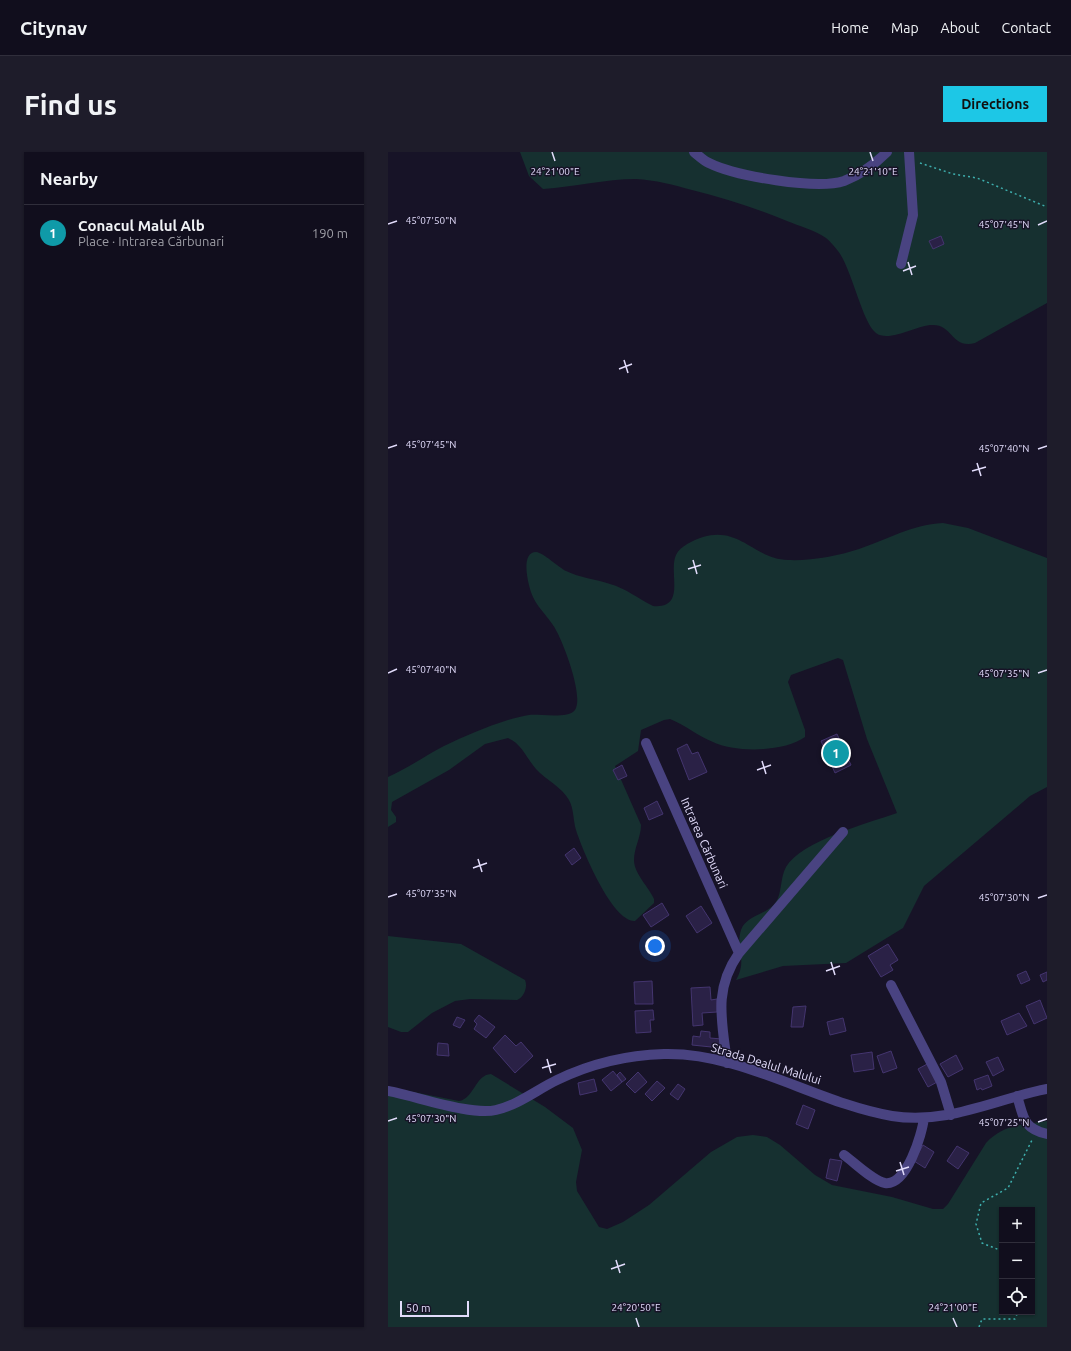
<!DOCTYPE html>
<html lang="en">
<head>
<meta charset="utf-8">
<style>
	body { margin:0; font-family:Ubuntu,sans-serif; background:#1e1c2a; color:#f1f3f6 }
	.controls { position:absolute; right:12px; bottom:12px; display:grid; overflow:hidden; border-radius:0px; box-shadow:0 1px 3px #0004 }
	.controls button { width:36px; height:36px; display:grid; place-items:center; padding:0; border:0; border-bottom:1px solid #302e3b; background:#110e1d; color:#f1f3f6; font:20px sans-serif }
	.scale { position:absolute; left:12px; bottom:10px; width:69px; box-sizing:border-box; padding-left:4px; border:2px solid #e2dcfb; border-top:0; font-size:11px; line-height:14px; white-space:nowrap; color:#e2dcfb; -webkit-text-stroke:3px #171327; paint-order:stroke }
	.you { position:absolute; left:267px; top:794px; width:14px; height:14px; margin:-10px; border:3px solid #fff; border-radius:50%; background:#1a73e8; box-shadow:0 0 0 6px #1a73e833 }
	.badge { display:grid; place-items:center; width:26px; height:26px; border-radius:50%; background:#1dc7e6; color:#fff; font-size:13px; font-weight:700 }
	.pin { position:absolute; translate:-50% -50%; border:2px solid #fff; box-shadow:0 1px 4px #0006 }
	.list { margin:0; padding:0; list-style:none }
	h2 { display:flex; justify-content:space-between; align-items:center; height:52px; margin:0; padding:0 16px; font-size:17px }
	h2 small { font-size:13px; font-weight:400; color:#9c9ca4 }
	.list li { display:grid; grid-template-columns:26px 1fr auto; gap:12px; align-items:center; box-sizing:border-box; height:56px; padding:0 16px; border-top:1px solid #302e3b }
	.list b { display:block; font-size:15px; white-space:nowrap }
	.list p { margin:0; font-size:13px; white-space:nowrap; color:#9c9ca4 }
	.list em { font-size:13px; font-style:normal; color:#9c9ca4 }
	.icon { flex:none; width:22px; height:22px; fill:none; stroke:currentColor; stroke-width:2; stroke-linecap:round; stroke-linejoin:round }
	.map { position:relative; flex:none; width:659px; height:1175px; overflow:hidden; border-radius:0px }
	header { display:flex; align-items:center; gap:24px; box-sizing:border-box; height:56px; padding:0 20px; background:#110e1d; border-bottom:1px solid #302e3b }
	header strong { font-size:19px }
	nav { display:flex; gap:22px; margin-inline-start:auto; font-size:14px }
	.intro { display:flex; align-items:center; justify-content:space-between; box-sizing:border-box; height:96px; padding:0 24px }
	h1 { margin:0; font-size:28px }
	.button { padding:10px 18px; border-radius:0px; background:#1dc7e6; color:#111; font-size:14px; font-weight:700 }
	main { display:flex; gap:24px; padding:0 24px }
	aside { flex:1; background:#110e1d; border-radius:0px; box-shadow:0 1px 3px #0004 }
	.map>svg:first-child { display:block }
</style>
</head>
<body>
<header>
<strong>Citynav</strong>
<nav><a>Home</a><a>Map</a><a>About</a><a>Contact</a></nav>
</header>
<div class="intro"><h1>Find us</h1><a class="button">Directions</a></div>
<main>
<aside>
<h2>Nearby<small></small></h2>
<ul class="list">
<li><span class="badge" style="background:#0f9aa8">1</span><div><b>Conacul Malul Alb</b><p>Place · Intrarea Cărbunari</p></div><em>190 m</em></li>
</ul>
</aside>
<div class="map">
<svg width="659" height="1175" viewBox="0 0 659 1175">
	<rect width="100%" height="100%" fill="#171327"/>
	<path fill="#163030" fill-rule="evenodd" d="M 132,0 L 659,0 L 659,151 L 587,191 C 563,197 565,172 544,173 C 529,173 501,191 488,181 C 474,170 464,117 450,99 C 447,95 442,89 438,86 C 427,78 411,74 399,69 C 368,56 336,46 304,38 C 286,33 267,28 248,27 C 217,27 186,35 155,37 L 141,24 Z
		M 555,371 L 580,376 L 659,406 L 659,635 L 642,644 L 536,734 L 515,776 L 458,811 L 395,814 L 348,828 C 360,807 347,797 353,778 C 358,763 379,763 388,750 C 394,741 392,726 398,715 C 413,689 480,671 509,661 L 479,587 L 455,508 L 450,506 L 403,523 L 400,530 L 417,578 L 417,585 C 396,600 348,601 325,590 C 310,584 297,573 282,567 L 276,568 L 253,578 L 250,599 L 227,614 L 253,673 C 253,685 246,696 246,708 C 246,722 261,735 266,747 L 266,751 L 247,769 C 224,770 194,697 188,678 C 185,668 186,657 181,648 C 174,635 158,628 148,617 C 139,607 134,592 120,586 L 97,592 L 61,618 L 4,650 L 3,658 L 8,665 L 8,670 L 0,675 L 0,625 C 20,616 37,604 56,594 C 76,584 98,575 120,568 C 127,566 134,564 141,563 C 152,562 181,567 187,558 C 196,545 176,493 169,480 C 163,467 151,458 145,445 C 141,437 131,400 148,400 C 156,401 170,415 178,419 C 192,426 207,427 222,432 C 237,436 251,447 265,454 C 299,457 280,420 288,403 C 292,394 306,388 315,385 C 352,374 366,407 400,408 C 423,409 450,404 471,397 C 501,387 522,373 555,371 Z
		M 0,784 L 73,792 L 137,828 C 140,835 136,845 129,848 L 82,847 L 67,849 L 44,861 L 20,880 L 13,880 L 0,875 Z
		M 103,922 L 157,955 L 185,976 L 194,998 L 188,1030 L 189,1039 L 211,1075 L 219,1077 L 235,1070 L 261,1053 L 323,1000 L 349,985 L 365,983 L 379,985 L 392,993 L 427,1023 L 444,1033 L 504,1045 L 545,1057 L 555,1057 L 560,1052 L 598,991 C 615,972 635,973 659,969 L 659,1175 L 0,1175 L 0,935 L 71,949 C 86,947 87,923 103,922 ZM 614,1058 L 644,1058 L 644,1160 L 614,1160 Z"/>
	<path fill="#2a2146" stroke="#44356f" d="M 553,84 L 556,92 L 545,97 L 541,89 Z
		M 449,582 L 463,613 L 447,621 L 433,589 Z
		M 299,592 L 304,602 L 310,600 L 319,620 L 301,628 L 289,597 Z
		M 234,613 L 239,624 L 230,628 L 225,618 Z
		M 269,649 L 275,662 L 261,668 L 256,656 Z
		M 186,696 L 193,706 L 184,713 L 177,703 Z
		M 274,751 L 281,763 L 263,775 L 255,763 Z
		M 313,754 L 324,771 L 309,781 L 298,764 Z
		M 500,792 L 510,808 L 502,813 L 505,818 L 493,825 L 480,804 Z
		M 638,819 L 642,828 L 633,832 L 629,823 Z
		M 659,820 L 659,828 L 655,830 L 652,823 Z
		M 264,829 L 265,852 L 247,852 L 246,830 Z
		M 322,835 L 323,848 L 329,847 L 329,860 L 314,861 L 315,873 L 305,874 L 303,836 Z
		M 652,848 L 659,866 L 646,872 L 638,854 Z
		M 418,854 L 415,875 L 403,875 L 405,855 Z
		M 265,858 L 266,868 L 262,868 L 263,880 L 248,881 L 247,859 Z
		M 631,861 L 639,874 L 619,883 L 613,869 Z
		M 91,863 L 107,875 L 98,886 L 86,877 L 89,872 L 86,869 Z
		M 69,865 L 77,868 L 72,876 L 65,873 Z
		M 455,866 L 458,879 L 442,883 L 439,870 Z
		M 313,879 L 322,880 L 322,886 L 334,887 L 333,896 L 304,893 L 305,884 L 312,885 Z
		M 117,883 L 128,894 L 133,890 L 145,904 L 127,921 L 105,896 Z
		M 50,891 L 60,892 L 61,904 L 49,903 Z
		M 503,899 L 509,916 L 495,921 L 489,904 Z
		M 484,900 L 486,917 L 466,920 L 463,903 Z
		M 568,903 L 575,917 L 560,925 L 552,912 Z
		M 610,905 L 616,918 L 605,924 L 598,910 Z
		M 541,911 L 551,929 L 540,935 L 530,917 Z
		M 225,919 L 234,930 L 223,939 L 214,928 Z
		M 232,920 L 238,927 L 234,930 L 229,923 Z
		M 250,920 L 259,930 L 247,941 L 238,932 Z
		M 600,923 L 604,934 L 594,938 L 593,936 L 589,938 L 586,928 Z
		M 206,927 L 209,939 L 192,943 L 190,931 Z
		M 269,929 L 277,936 L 264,949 L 257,942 Z
		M 290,932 L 297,937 L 290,948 L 282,942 Z
		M 415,953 L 427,958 L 420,977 L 408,972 Z
		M 535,993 L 546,1000 L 537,1016 L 526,1009 Z
		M 569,994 L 581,1001 L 570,1017 L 559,1009 Z
		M 442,1007 L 454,1009 L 449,1029 L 438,1026 Z"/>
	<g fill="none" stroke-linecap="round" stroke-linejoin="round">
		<path stroke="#3eaead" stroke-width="1.5" stroke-dasharray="2 3" stroke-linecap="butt" d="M 532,11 L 565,22 L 589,26 L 659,55
			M 614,1099 L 594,1091 L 588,1072 L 593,1051 L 620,1036 L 645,986
			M 591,1175 L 594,1167 L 627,1167 L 630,1160"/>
		<path stroke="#494381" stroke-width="10" d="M 306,0 C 311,4 316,9 321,11 C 347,24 429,38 456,29 C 472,23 488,11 499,0
			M 513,112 L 525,63 L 521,0
			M 258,591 L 351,801
			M 503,833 L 553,930 L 563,963
			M 339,911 C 334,869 325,838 351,801 L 455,680
			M 0,939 C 28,944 83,964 108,958 C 130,953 150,937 169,928 C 202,912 240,903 276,902 C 355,900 428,951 504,964 C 559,973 607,947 659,937
			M 629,944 C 636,965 634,976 659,982
			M 456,1003 C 466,1010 485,1029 497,1031 C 519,1034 534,982 536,966"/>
	</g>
	<path fill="none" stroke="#e2dcfb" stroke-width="1.5" d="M 164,0 L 167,9M 482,0 L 485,9M 0,72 L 9,69M 650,73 L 659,69M 520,110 L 524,123M 515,119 L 528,114M 236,208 L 240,221M 231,217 L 244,212M 0,296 L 9,293M 650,297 L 659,294M 589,311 L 593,324M 584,319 L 598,315M 305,408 L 309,422M 300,417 L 313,413M 0,521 L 9,517M 650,521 L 659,518M 374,609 L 378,622M 369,618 L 383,613M 90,707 L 94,720M 85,716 L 99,711M 0,745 L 9,742M 650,746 L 659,743M 443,810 L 447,823M 438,819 L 452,814M 159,907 L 163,921M 154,916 L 168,912M 0,969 L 9,966M 650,970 L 659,967M 512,1010 L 516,1023M 508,1019 L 521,1015M 228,1108 L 232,1121M 223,1117 L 237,1112M 248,1166 L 251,1175M 565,1166 L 569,1175"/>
	<g text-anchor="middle" stroke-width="3" stroke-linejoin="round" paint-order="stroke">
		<g font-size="12" fill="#e2dcfb" stroke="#171327">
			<text transform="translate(316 691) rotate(66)" y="4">Intrarea Cărbunari</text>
			<text transform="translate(378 912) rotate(17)" y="4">Strada Dealul Malului</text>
		</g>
	</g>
	<g font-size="10" text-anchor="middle" fill="#e2dcfb" stroke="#171327" stroke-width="3" stroke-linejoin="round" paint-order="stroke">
		<text x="167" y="23">24°21'00"E</text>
		<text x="485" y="23">24°21'10"E</text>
		<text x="43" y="72">45°07'50"N</text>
		<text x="616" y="76">45°07'45"N</text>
		<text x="43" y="296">45°07'45"N</text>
		<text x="616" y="300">45°07'40"N</text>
		<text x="43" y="521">45°07'40"N</text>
		<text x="616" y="525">45°07'35"N</text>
		<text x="43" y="745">45°07'35"N</text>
		<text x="616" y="749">45°07'30"N</text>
		<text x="43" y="970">45°07'30"N</text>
		<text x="616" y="974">45°07'25"N</text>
		<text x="248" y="1159">24°20'50"E</text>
		<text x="565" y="1159">24°21'00"E</text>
	</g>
</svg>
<div class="controls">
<button>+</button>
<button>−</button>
<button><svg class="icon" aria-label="locate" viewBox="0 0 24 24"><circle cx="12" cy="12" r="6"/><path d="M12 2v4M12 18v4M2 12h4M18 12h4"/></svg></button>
</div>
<div class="scale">50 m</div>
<div class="you"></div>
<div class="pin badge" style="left:448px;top:601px;background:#0f9aa8">1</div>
</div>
</main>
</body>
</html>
